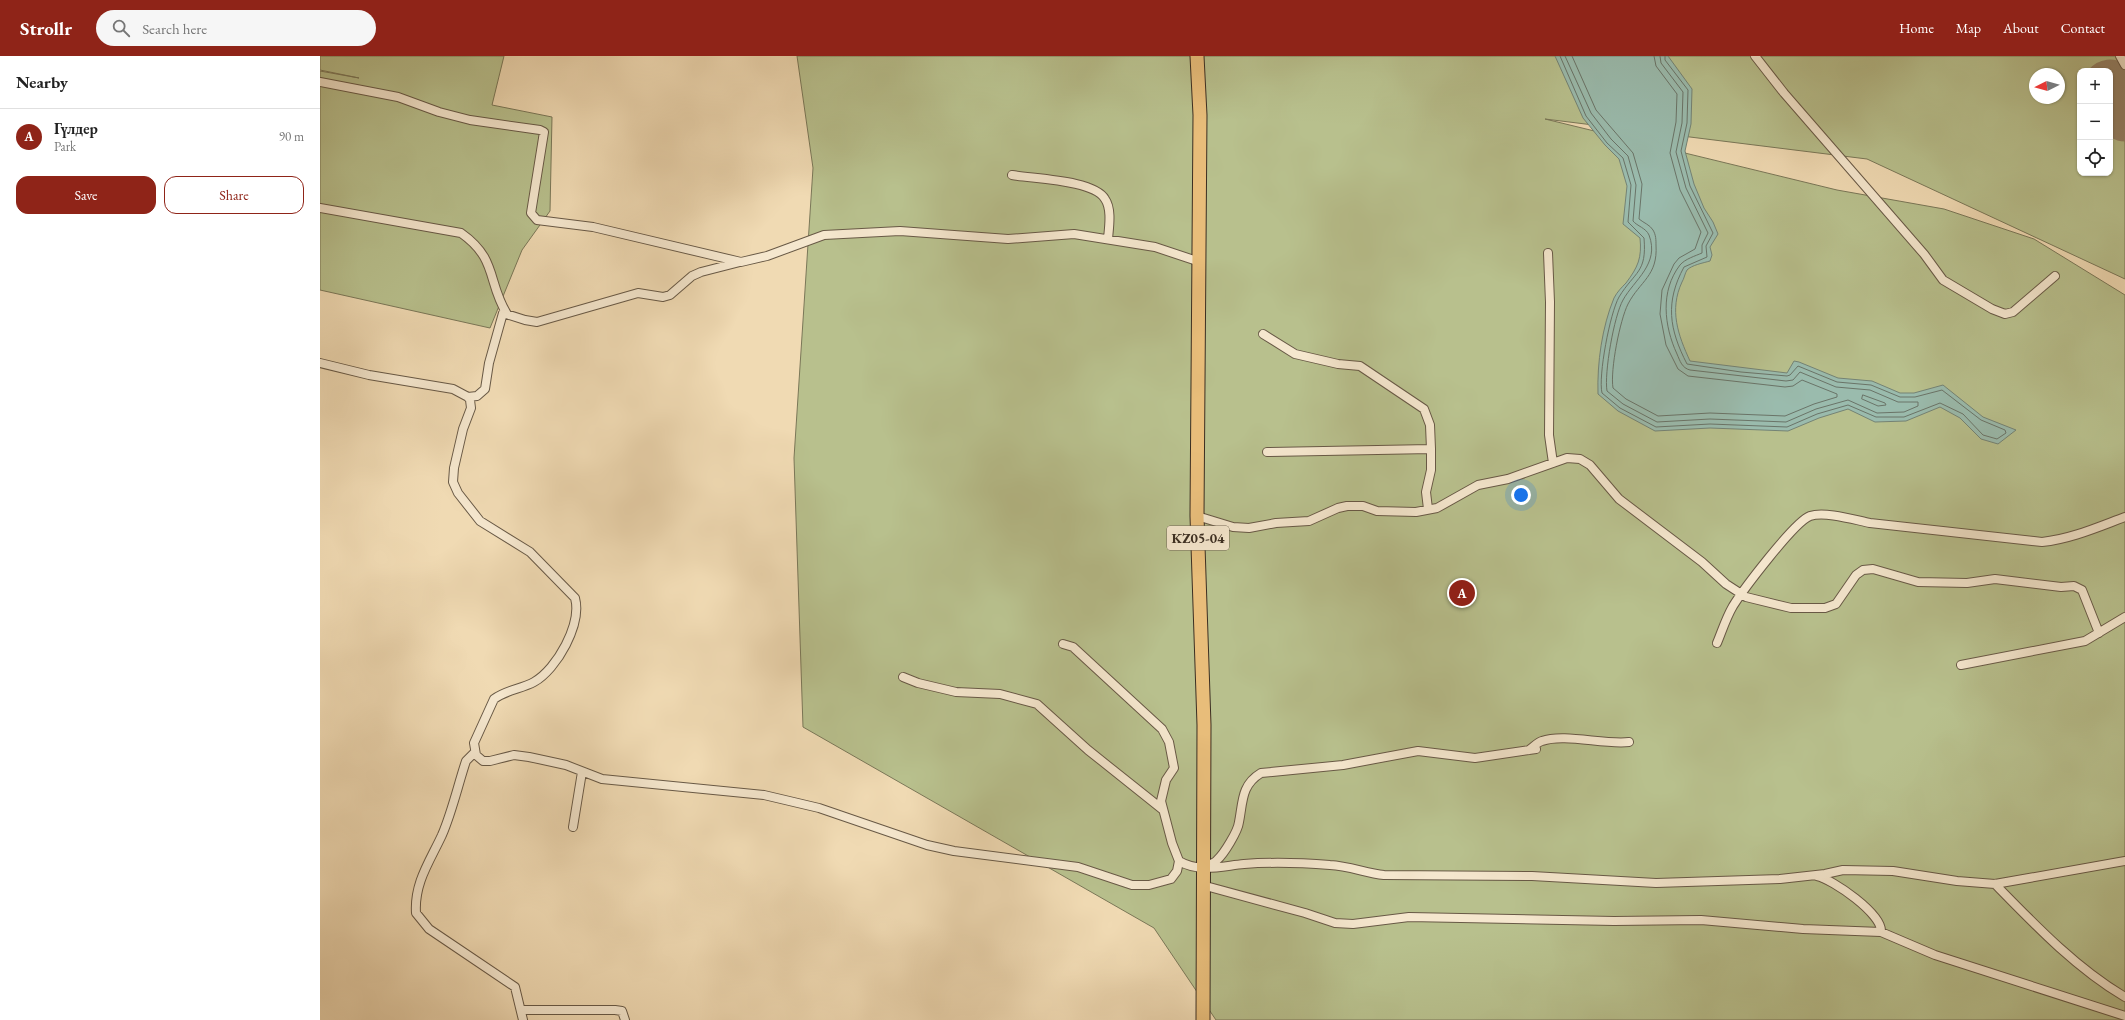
<!DOCTYPE html>
<html lang="en">
<head>
<meta charset="utf-8">
<style>
	body { margin:0; font-family:"EB Garamond",serif; background:#f6f6f6; color:#222 }
	.controls { position:absolute; right:12px; top:12px; display:grid; overflow:hidden; border-radius:8px; box-shadow:0 1px 3px #0004 }
	.controls button { width:36px; height:36px; display:grid; place-items:center; padding:0; border:0; border-bottom:1px solid #e0e0e0; background:#fff; color:#222; font:20px sans-serif }
	.compass { position:absolute; left:1709px; top:12px; width:36px; height:36px; border-radius:50%; background:#fff; box-shadow:0 1px 3px #0004; rotate:264deg }
	.you { position:absolute; left:1201px; top:439px; width:14px; height:14px; margin:-10px; border:3px solid #fff; border-radius:50%; background:#1a73e8; box-shadow:0 0 0 6px #1a73e833 }
	.badge { display:grid; place-items:center; width:26px; height:26px; border-radius:50%; background:#8f2418; color:#fff; font-size:13px; font-weight:700 }
	.pin { position:absolute; translate:-50% -50%; border:2px solid #fff; box-shadow:0 1px 4px #0006 }
	.list { margin:0; padding:0; list-style:none }
	h2 { display:flex; justify-content:space-between; align-items:center; height:52px; margin:0; padding:0 16px; font-size:17px }
	h2 small { font-size:13px; font-weight:400; color:#767676 }
	.list li { display:grid; grid-template-columns:26px 1fr auto; gap:12px; align-items:center; box-sizing:border-box; height:56px; padding:0 16px; border-top:1px solid #e0e0e0 }
	.list b { display:block; font-size:15px; white-space:nowrap }
	.list p { margin:0; font-size:13px; white-space:nowrap; color:#767676 }
	.list em { font-size:13px; font-style:normal; color:#767676 }
	.actions { display:flex; gap:8px; padding:12px 16px }
	.actions a { flex:1; padding:9px 0; border:1px solid #8f2418; border-radius:12px; text-align:center; font-size:14px; color:#8f2418 }
	.actions .main { background:#8f2418; color:#fff }
	.icon { flex:none; width:22px; height:22px; fill:none; stroke:currentColor; stroke-width:2; stroke-linecap:round; stroke-linejoin:round }
	.map { position:relative; flex:none; width:1805px; height:964px; overflow:hidden }
	header { display:flex; align-items:center; gap:24px; box-sizing:border-box; height:56px; padding:0 20px; background:#8f2418; color:#fff }
	header strong { font-size:19px }
	nav { display:flex; gap:22px; margin-inline-start:auto; font-size:14px }
	.search { width:280px; height:36px; background:#f6f6f6; display:flex; align-items:center; gap:10px; box-sizing:border-box; padding:0 14px; border-radius:22px; color:#767676; font-size:15px }
	main { display:flex }
	aside { flex:1; background:#fff }
	.map>svg:first-child { display:block }
</style>
</head>
<body>
<header>
<strong>Strollr</strong>
<div class="search"><svg class="icon" aria-label="search" viewBox="0 0 24 24"><circle cx="10" cy="10" r="6"/><path d="M15 15l6 6"/></svg>Search here</div>
<nav><a>Home</a><a>Map</a><a>About</a><a>Contact</a></nav>
</header>
<main>
<aside>
<h2>Nearby<small></small></h2>
<ul class="list">
<li><span class="badge">A</span><div><b>Гүлдер</b><p>Park</p></div><em>90 m</em></li>
</ul>
<div class="actions"><a class="main">Save</a><a>Share</a></div>
</aside>
<div class="map">
<svg width="1805" height="964" viewBox="0 0 1805 964">
	<rect width="100%" height="100%" fill="#f0dab3"/>
	<filter id="stains"><feTurbulence type="fractalNoise" baseFrequency=".005" numOctaves="4"/><feColorMatrix values="0 0 0 0 .2 0 0 0 0 .09 0 0 0 0 .02 0 0 0 .5 -.17"/></filter>
	<radialGradient id="worn" r=".72"><stop offset=".6" stop-color="#630" stop-opacity="0"/><stop offset="1" stop-color="#630" stop-opacity=".3"/></radialGradient>
	<path fill="#b8c08d" stroke="#7a7758" fill-rule="evenodd" d="M 0,0 L 184,0 L 172,49 L 232,61 L 230,155 L 202,194 L 170,272 L 0,234 L 0,15 L 39,22 L 0,14 Z
		M 477,0 L 1805,0 L 1805,223 L 1547,103 L 1225,63 L 1517,134 L 1624,153 L 1714,183 L 1805,239 L 1805,964 L 896,964 L 834,872 L 483,671 L 474,402 L 493,112 ZM 1760,15 L 1790,15 L 1790,117 L 1760,117 ZM 1715,18 L 1739,18 L 1739,42 L 1715,42 Z"/>
	<path fill="#9abbad" stroke="#748375" d="M 1235,0 L 1348,0 L 1372,33 L 1371,68 L 1365,95 L 1374,128 L 1384,152 L 1393,166 L 1398,178 L 1390,191 L 1392,199 L 1390,205 C 1383,207 1372,209 1367,214 C 1365,217 1364,223 1362,226 C 1349,254 1358,279 1370,305 L 1467,317 L 1474,305 L 1479,306 L 1518,322 L 1552,325 L 1580,337 L 1594,337 L 1623,329 L 1663,361 L 1696,374 L 1678,388 L 1661,383 L 1640,362 L 1620,351 L 1586,365 L 1555,366 L 1528,353 L 1499,362 L 1468,375 L 1390,372 L 1335,375 L 1298,355 L 1278,338 C 1277,307 1282,271 1294,242 C 1297,236 1302,231 1306,227 C 1318,211 1322,202 1320,182 L 1303,168 L 1307,130 L 1299,103 L 1285,89 L 1263,62 Z"/>
	<g fill="none" stroke-linecap="round" stroke-linejoin="round">
		<path stroke="#6a7468" stroke-width="1" d="M 1240,0 L 1266,60 L 1287,87 L 1303,102 L 1311,129 L 1308,166 L 1324,182 C 1327,217 1315,215 1299,241 C 1290,257 1278,320 1282,337 L 1300,352 L 1336,371 L 1390,368 L 1467,371 L 1497,358 L 1528,349 L 1556,361 L 1584,361 L 1620,347 L 1643,358 L 1663,379 L 1677,383 L 1686,377 L 1685,374 L 1661,364 L 1622,334 L 1595,341 L 1580,341 L 1551,329 L 1517,326 L 1478,310 L 1470,319 L 1467,320 L 1421,316 L 1367,308 C 1349,273 1345,246 1364,211 L 1387,201 L 1386,190 L 1393,177 L 1370,130 L 1361,95 L 1367,67 L 1368,34 L 1345,4 L 1345,0
			M 1245,0 L 1271,57 L 1291,83 L 1308,100 L 1316,129 L 1313,165 C 1317,170 1326,172 1329,179 C 1340,208 1314,224 1303,244 C 1294,260 1284,317 1287,335 L 1303,348 L 1337,366 L 1390,363 L 1466,366 L 1496,353 L 1528,344 L 1557,357 L 1584,356 L 1598,350 L 1598,346 L 1578,346 L 1550,334 L 1516,331 L 1480,316 L 1473,324 L 1466,325 L 1370,314 C 1362,312 1360,305 1357,298 C 1344,270 1340,235 1360,209 C 1365,203 1375,200 1382,197 L 1382,189 L 1388,177 L 1366,132 L 1356,96 L 1362,67 L 1363,36 L 1341,7 L 1340,0
			M 1252,0 L 1276,54 L 1313,97 L 1322,128 L 1319,163 C 1324,167 1330,169 1333,174 C 1336,179 1336,184 1336,189 C 1338,220 1320,225 1308,248 C 1300,264 1290,314 1293,332 L 1306,343 L 1338,360 L 1390,357 L 1465,360 L 1494,348 L 1517,341 L 1517,338 L 1482,324 L 1473,330 L 1465,331 L 1368,320 L 1358,313 L 1346,289 L 1340,258 L 1342,234 L 1354,208 L 1359,202 L 1375,193 L 1381,176 L 1360,134 L 1350,97 L 1356,66 L 1357,38 L 1336,10 L 1334,0
			M 1543,339 L 1565,347 L 1566,349 L 1558,350 L 1542,343 Z"/>
		<path stroke="#96846a" stroke-width="55" d="M 1790,31 L 1805,58"/>
		<defs>
			<path id="street" d="M 1435,0 L 1464,37 L 1604,198 L 1623,224 L 1672,253 L 1685,258 L 1693,256 L 1735,220
				M 1800,0 L 1805,9
				M 0,26 L 78,41 L 119,56 L 150,64 L 220,74 L 224,76 L 211,157 L 217,164 L 273,171 L 421,206 L 447,200 L 504,179 L 580,175 L 688,183 L 754,178 L 835,191 L 880,206
				M 692,119 C 714,123 774,124 785,143 C 792,153 789,171 788,183
				M 0,152 L 141,177 C 178,203 167,226 187,258
				M 1228,197 L 1230,246 L 1229,379 L 1233,407
				M 943,278 L 975,298 L 1018,308 L 1040,310 L 1104,353 L 1110,369 L 1111,393 L 1111,414 L 1106,436 L 1108,453
				M 0,307 L 49,319 L 133,333 L 148,341 L 150,344 L 151,352 L 143,373 L 134,412 L 133,426 L 138,437 L 160,465 L 210,496 L 255,542 C 262,568 237,613 214,626 C 201,633 186,634 174,643 L 154,687 L 156,699 L 163,705 L 170,705 L 194,699 L 209,701 L 246,709 L 282,723 L 444,739 L 499,752 L 607,789 L 634,795 L 758,811 L 812,829 L 829,829 L 851,823 L 857,815 L 859,805 L 852,787 L 841,745 L 846,724 L 854,712 L 849,686 L 842,673 L 753,591 L 743,588
				M 148,341 L 157,340 L 165,333 L 169,307 L 183,257 L 205,264 L 217,266 L 318,237 L 343,241 L 350,239 L 372,220 L 381,216 L 420,206
				M 947,396 L 1111,393
				M 877,460 L 913,471 L 929,472 L 956,467 L 989,465 L 1018,452 L 1027,450 L 1043,450 L 1057,455 L 1096,456 L 1117,452 L 1158,429 L 1188,423 L 1247,402 L 1260,403 L 1270,409 L 1299,443 L 1382,506 L 1406,528 L 1426,541 L 1471,552 L 1505,552 L 1516,548 L 1536,519 L 1543,514 L 1553,513 L 1598,526 L 1647,527 L 1675,523 L 1741,531 L 1754,530 L 1762,534 L 1779,577
				M 1397,587 C 1402,575 1406,562 1413,550 C 1423,534 1474,466 1490,460 C 1505,455 1535,464 1550,467 L 1722,486 C 1751,483 1778,471 1805,461
				M 1641,609 L 1765,585 L 1805,561
				M 583,621 L 598,627 L 636,636 L 680,638 L 717,648 L 768,694 L 842,753
				M 1209,694 C 1213,691 1218,686 1222,685 C 1244,677 1284,689 1309,686
				M 154,697 L 146,705 C 138,729 132,756 122,779 C 110,805 94,827 96,857 L 109,873 L 195,931 L 203,964
				M 253,771 L 262,716
				M 859,805 C 879,817 902,810 924,808 C 951,806 984,807 1010,809 C 1029,810 1046,817 1064,819 L 1212,820 L 1336,827 L 1460,823 L 1505,818 L 1523,814 L 1573,815 L 1637,825 L 1675,828 L 1805,805
				M 886,810 C 890,808 895,807 897,804 C 904,798 918,775 919,766 C 923,746 921,729 941,717 L 1023,709 L 1098,695 L 1155,702 L 1216,693
				M 1497,820 C 1512,823 1563,858 1561,876
				M 1675,828 C 1715,869 1756,912 1805,941
				M 882,829 L 985,857 L 1015,867 L 1033,868 L 1089,861 L 1294,865 L 1381,864 L 1483,873 L 1561,876 L 1615,899 L 1805,960
				M 202,954 L 295,954 L 302,955 L 305,964"/>
			<path id="primary" d="M 877,0 L 880,59 L 877,460 L 884,669 L 883,964"/>
		</defs>
		<use href="#street" stroke="#685946" stroke-width="10"/>
		<use href="#primary" stroke="#3b2e22" stroke-width="15"/>
		<use href="#street" stroke="#f5e7ce" stroke-width="8"/>
		<use href="#primary" stroke="#e8bd7a" stroke-width="13"/>
	</g>
	<g text-anchor="middle" stroke-width="3" stroke-linejoin="round" paint-order="stroke">
		<rect fill="#f5e7ce" stroke="#736656" stroke-width="1" x="847" y="470" width="62" height="24" rx="3"/>
		<g font-size="14" font-weight="bold" fill="#3b2e22">
			<text x="878" y="487">KZ05-04</text>
		</g>
	</g>
	<rect width="100%" height="100%" filter="url(#stains)"/>
	<rect width="100%" height="100%" fill="url(#worn)"/>
</svg>
<div class="controls">
<button>+</button>
<button>−</button>
<button><svg class="icon" aria-label="locate" viewBox="0 0 24 24"><circle cx="12" cy="12" r="6"/><path d="M12 2v4M12 18v4M2 12h4M18 12h4"/></svg></button>
</div>
<svg class="compass" viewBox="-18 -18 36 36"><path d="M0-13l5 13h-10z" fill="#e53935"/><path d="M0 13l5-13h-10z" fill="#767676"/></svg>
<div class="you"></div>
<div class="pin badge" style="left:1142px;top:537px">A</div>
</div>
</main>
</body>
</html>
